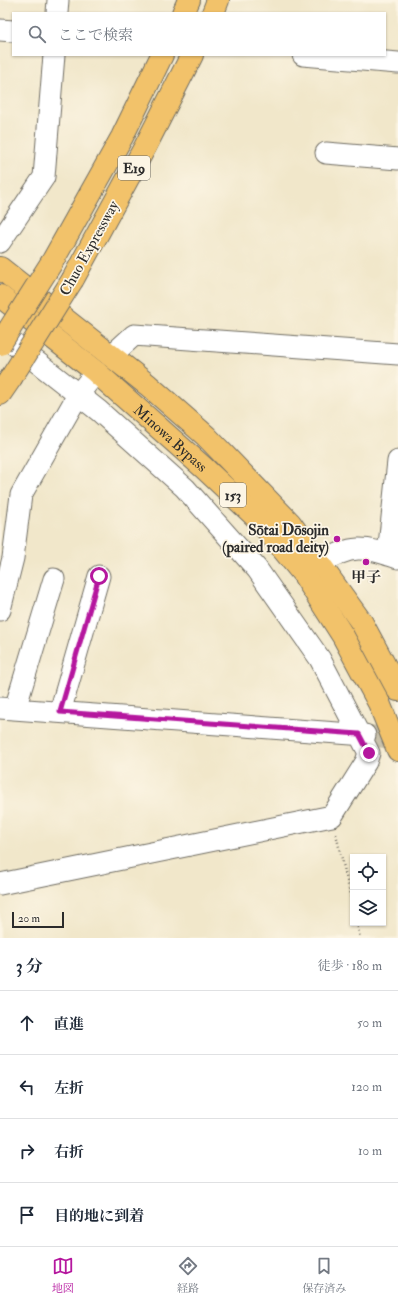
<!DOCTYPE html>
<html lang="ja">
<head>
<meta charset="utf-8">
<style>
	body { margin:0; font-family:"IM FELL Double Pica","Noto Serif JP",serif; background:#f6f6f7; color:#1f2937 }
	.controls { position:absolute; right:12px; bottom:12px; display:grid; overflow:hidden; border-radius:0px; box-shadow:0 1px 3px #0004 }
	.controls button { width:36px; height:36px; display:grid; place-items:center; padding:0; border:0; border-bottom:1px solid #e0e1e3; background:#fff; color:#1f2937; font:20px sans-serif }
	.scale { position:absolute; left:12px; bottom:10px; width:52px; box-sizing:border-box; padding-left:4px; border:2px solid #2b2b2b; border-top:0; font-size:11px; line-height:14px; white-space:nowrap; color:#2b2b2b; -webkit-text-stroke:3px #fcf5e5; paint-order:stroke }
	.stop { position:absolute; width:12px; height:12px; margin:-9px; border:3px solid #b5179e; border-radius:50%; background:#fff }
	.stop.end { background:#b5179e; border-color:#fff; box-shadow:0 1px 4px #0008 }
	.list { margin:0; padding:0; list-style:none }
	h2 { display:flex; justify-content:space-between; align-items:center; height:52px; margin:0; padding:0 16px; font-size:17px }
	h2 small { font-size:13px; font-weight:400; color:#747a83 }
	.list li { display:grid; grid-template-columns:26px 1fr auto; gap:12px; align-items:center; box-sizing:border-box; height:64px; padding:0 16px; border-top:1px solid #e0e1e3 }
	.list b { display:block; font-size:15px; white-space:nowrap }
	.list em { font-size:13px; font-style:normal; color:#747a83 }
	.icon { flex:none; width:22px; height:22px; fill:none; stroke:currentColor; stroke-width:2; stroke-linecap:round; stroke-linejoin:round }
	.map { position:relative; flex:none; width:398px; height:938px; overflow:hidden }
	.search { position:absolute; background:#fff; box-shadow:0 1px 3px #0004; left:12px; right:12px; top:12px; height:44px; display:flex; align-items:center; gap:10px; box-sizing:border-box; padding:0 14px; border-radius:0px; color:#747a83; font-size:15px }
	.sheet { height:308px; background:#fff }
	nav { display:flex; justify-content:space-around; align-items:center; box-sizing:border-box; height:56px; border-top:1px solid #e0e1e3; background:#fff; font-size:11px; color:#747a83 }
	nav a { display:grid; justify-items:center; gap:2px }
	nav .on { color:#b5179e }
	.map>svg:first-child { display:block }
</style>
</head>
<body>
<div class="map">
<svg width="398" height="938" viewBox="0 0 398 938">
	<rect width="100%" height="100%" fill="#fcf5e5"/>
	<filter id="ink" filterUnits="userSpaceOnUse"><feTurbulence type="fractalNoise" baseFrequency=".025" numOctaves="2"/><feDisplacementMap in="SourceGraphic" scale="8" xChannelSelector="R" yChannelSelector="G"/><feConvolveMatrix kernelMatrix="1 2 1 2 8 2 1 2 1" color-interpolation-filters="sRGB"/></filter>
	<filter id="wash" filterUnits="userSpaceOnUse"><feTurbulence type="fractalNoise" baseFrequency=".012" numOctaves="4" result="noise"/><feDisplacementMap in="SourceGraphic" scale="16" xChannelSelector="R" yChannelSelector="G"/><feGaussianBlur stdDeviation="0.9" result="paint"/><feColorMatrix in="noise" values="0 0 0 0 0 0 0 0 0 0 0 0 0 0 0 0 0 1.4 0 .05"/><feComposite in="paint" operator="in"/></filter>
	<g filter="url(#wash)">
		<rect width="100%" height="100%" fill="#f1e7ca"/>
	</g>
	<g filter="url(#ink)">
		<g fill="none" stroke-linecap="round" stroke-linejoin="round">
			<path stroke="#c9c1aa" stroke-width="21" stroke-dasharray="21 10" stroke-linecap="butt" d="M 365,735 L 398,739"/>
			<defs>
				<path id="minor" d="M 57,13 L 58,0
					M 0,30 L 13,31
					M 303,55 L 398,63
					M 326,153 L 398,159
					M 0,242 L 44,177 L 54,55
					M 0,333 L 99,411 L 185,488 L 257,569 L 320,659 L 369,753 L 366,762 L 332,816 L 0,884
					M 111,356 L 134,335 L 398,354
					M 388,555 L 398,461
					M 320,564 C 351,544 364,546 398,558
					M 0,610 L 13,558 L 21,495 L 78,395 L 96,372
					M 0,708 L 365,735
					M 15,709 L 54,579
					M 60,712 L 99,576"/>
				<g id="highway">
					<path d="M 183,13 L 189,0"/>
					<path d="M 213,13 L 218,0"/>
					<path d="M 52,262 L 122,137 L 162,55"/>
					<path d="M 0,268 L 148,385 L 206,436 L 290,523 L 362,623 L 398,690"/>
					<path d="M 73,279 L 145,147 L 192,55"/>
					<path id="s1" d="M 0,296 L 96,372 L 204,468 L 258,519 L 304,575 L 343,636 L 379,703 L 398,750"/>
					<path d="M 0,394 L 11,378"/>
				</g>
			</defs>
			<use href="#minor" stroke="#706d63" stroke-width="23"/>
			<use href="#highway" stroke="#706d63" stroke-width="24"/>
			<path stroke="#706d63" stroke-width="2.5" stroke-dasharray="1 3" stroke-linecap="butt" d="M 368,582 L 377,571
				M 336,834 L 353,906
				M 357,923 L 360,938"/>
			<use href="#minor" stroke="#fff" stroke-width="21"/>
			<use href="#highway" stroke="#f2c26a" stroke-width="22"/>
			<defs>
				<path id="highway-bridge" d="M 0,344 L 52,262
					M 11,378 L 73,279"/>
			</defs>
			<use href="#highway-bridge" stroke="#706d63" stroke-width="24" stroke-linecap="butt"/>
			<use href="#highway-bridge" stroke="#f2c26a" stroke-width="22"/>
		</g>
	</g>
	<g fill="none" stroke-linecap="round" stroke-linejoin="round" filter="url(#ink)">
		<path stroke="#b5179e" stroke-width="5" d="M 99,576 L 60,712 L 359,734 L 369,753"/>
	</g>
	<g fill="#b5179e" stroke="#fcf5e5" stroke-width="1.5">
		<circle cx="337" cy="539" r="4"/>
		<circle cx="366" cy="562" r="4"/>
	</g>
	<g text-anchor="middle" stroke-width="3.5" stroke-linejoin="round" paint-order="stroke">
		<g fill="#fcf5e5" stroke="#6a6863" stroke-width="1">
			<rect x="118" y="156" width="32" height="24" rx="3"/>
			<rect x="220" y="483" width="26" height="24" rx="3"/>
		</g>
		<g font-size="14" font-weight="bold" fill="#2b2b2b">
			<text x="134" y="173">E19</text>
			<text x="233" y="500">153</text>
		</g>
		<g font-size="15" fill="#2b2b2b" stroke="#fcf5e5">
			<text transform="translate(89 248) rotate(-61)" y="5">Chuo Expressway</text>
			<text dy="5" stroke="none"><textPath href="#s1" startOffset="222">Minowa Bypass</textPath></text>
		</g>
		<g font-size="15" font-weight="bold" fill="#2b2b2b" stroke="#fcf5e5" text-anchor="end">
			<text x="329" y="535">Sōtai Dōsojin<tspan x="329" dy="17">(paired road deity)</tspan></text>
			<text x="366" y="582" text-anchor="middle">甲子</text>
		</g>
	</g>
</svg>
<div class="controls">
<button><svg class="icon" aria-label="locate" viewBox="0 0 24 24"><circle cx="12" cy="12" r="6"/><path d="M12 2v4M12 18v4M2 12h4M18 12h4"/></svg></button>
<button><svg class="icon" aria-label="layers" viewBox="0 0 24 24"><path d="M12 4l9 5-9 5-9-5zM3 14l9 5 9-5"/></svg></button>
</div>
<div class="scale">20 m</div>
<div class="stop" style="left:99px;top:576px"></div>
<div class="stop end" style="left:369px;top:753px"></div>
<div class="search"><svg class="icon" aria-label="search" viewBox="0 0 24 24"><circle cx="10" cy="10" r="6"/><path d="M15 15l6 6"/></svg>ここで検索</div>
</div>
<section class="sheet">
<h2>3 分<small>徒歩 · 180 m</small></h2>
<ul class="list">
<li><svg class="icon" aria-label="ahead" viewBox="0 0 24 24"><path d="M12 20V5M6 11l6-6 6 6"/></svg><div><b>直進</b></div><em>50 m</em></li>
<li><svg class="icon" aria-label="left" viewBox="0 0 24 24"><path d="M17 20v-9H6M10 6l-5 5 5 5"/></svg><div><b>左折</b></div><em>120 m</em></li>
<li><svg class="icon" aria-label="right" viewBox="0 0 24 24"><path d="M7 20v-9h11M14 6l5 5-5 5"/></svg><div><b>右折</b></div><em>10 m</em></li>
<li><svg class="icon" aria-label="arrive" viewBox="0 0 24 24"><path d="M6 21V4h12l-3 4 3 4H6"/></svg><div><b>目的地に到着</b></div></li>
</ul>
</section>
<nav>
<a class="on"><svg class="icon" aria-label="map" viewBox="0 0 24 24"><path d="M3 6l6-2 6 2 6-2v14l-6 2-6-2-6 2zM9 4v14M15 6v14"/></svg>地図</a>
<a><svg class="icon" aria-label="directions" viewBox="0 0 24 24"><path d="M12 3l9 9-9 9-9-9zM9 14v-3h6M13 9l2 2-2 2"/></svg>経路</a>
<a><svg class="icon" aria-label="saved" viewBox="0 0 24 24"><path d="M7 4h10v16l-5-4-5 4z"/></svg>保存済み</a>
</nav>
</body>
</html>
